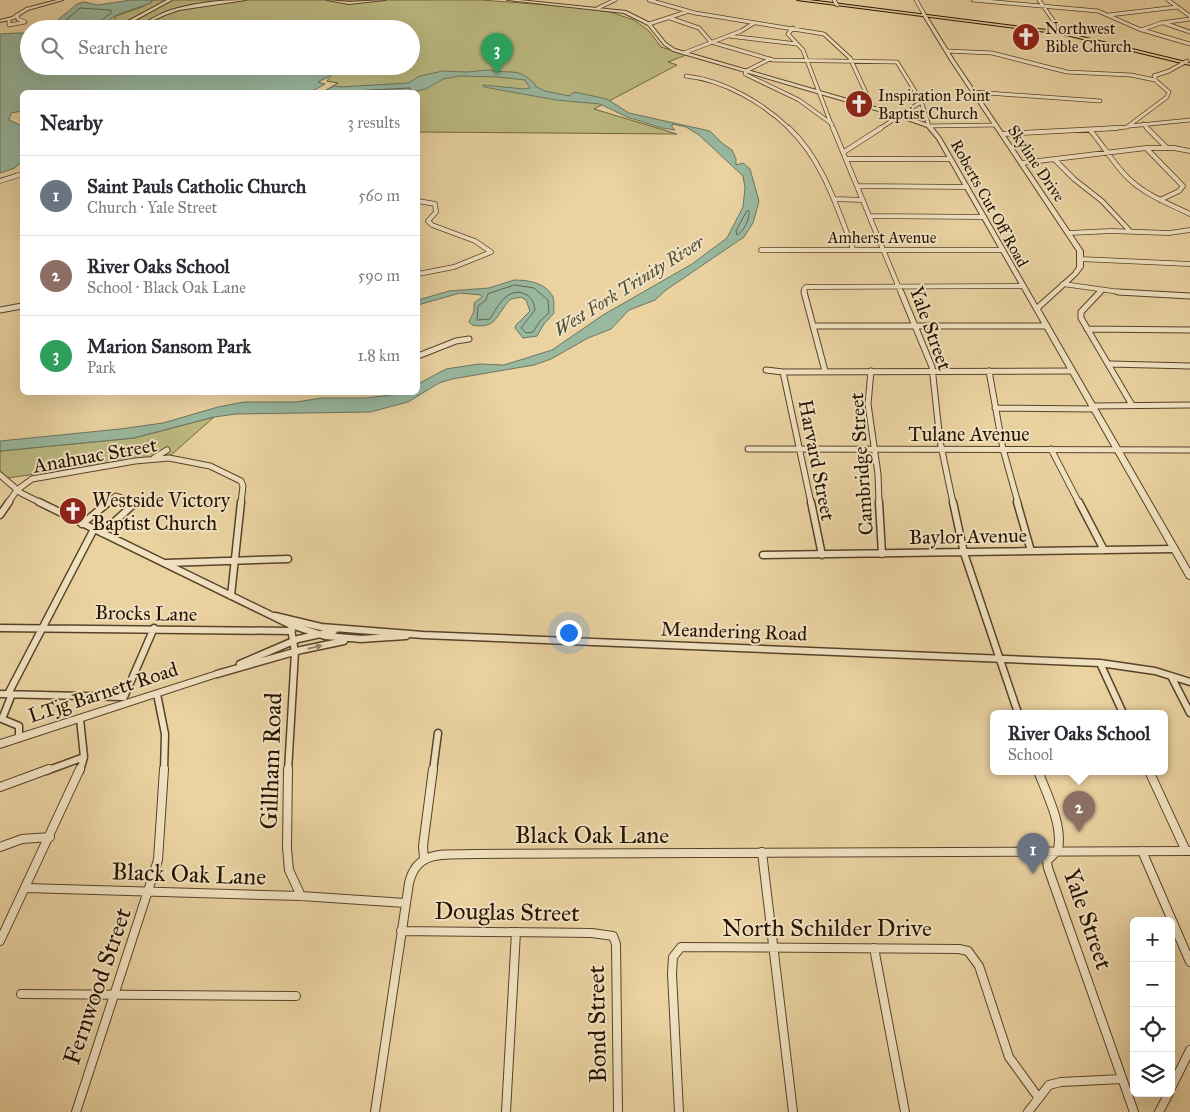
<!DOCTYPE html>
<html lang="en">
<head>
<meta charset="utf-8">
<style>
	body { margin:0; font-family:"IM FELL Great Primer",serif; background:#f2f2f3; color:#2b2b33 }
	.controls { position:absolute; right:15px; bottom:15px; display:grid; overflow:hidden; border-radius:8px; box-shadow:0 5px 20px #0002 }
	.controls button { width:45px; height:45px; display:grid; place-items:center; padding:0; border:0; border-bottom:1px solid #e1e1e2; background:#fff; color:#2b2b33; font:25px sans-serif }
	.you { position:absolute; left:568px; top:632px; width:18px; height:18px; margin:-12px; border:4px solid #fff; border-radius:50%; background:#1a73e8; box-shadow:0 0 0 8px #1a73e833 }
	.badge { display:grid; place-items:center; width:32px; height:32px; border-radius:50%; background:#8f2418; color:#fff; font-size:16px; font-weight:700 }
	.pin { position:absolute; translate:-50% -41px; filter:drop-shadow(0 1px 2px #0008) }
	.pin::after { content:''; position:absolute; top:26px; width:18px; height:15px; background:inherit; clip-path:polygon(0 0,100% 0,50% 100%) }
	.popup { position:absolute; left:990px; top:710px; width:178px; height:65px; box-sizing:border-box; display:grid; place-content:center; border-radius:8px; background:#fff; filter:drop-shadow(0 1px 4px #0005); font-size:16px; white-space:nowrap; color:#7c7c81 }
	.popup b { font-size:19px; color:#2b2b33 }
	.popup::after { content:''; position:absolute; left:50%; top:100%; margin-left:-10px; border:10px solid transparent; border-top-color:#fff }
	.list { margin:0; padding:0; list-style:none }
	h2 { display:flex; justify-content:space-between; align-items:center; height:65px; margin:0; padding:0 20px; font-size:21px }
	h2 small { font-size:16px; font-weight:400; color:#7c7c81 }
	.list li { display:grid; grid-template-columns:32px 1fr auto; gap:15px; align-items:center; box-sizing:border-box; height:80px; padding:0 20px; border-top:1px solid #e1e1e2 }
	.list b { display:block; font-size:19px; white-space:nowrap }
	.list p { margin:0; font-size:16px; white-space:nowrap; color:#7c7c81 }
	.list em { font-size:16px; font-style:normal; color:#7c7c81 }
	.icon { flex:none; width:28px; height:28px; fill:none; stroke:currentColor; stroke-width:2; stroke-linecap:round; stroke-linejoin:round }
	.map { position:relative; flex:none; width:1190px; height:1112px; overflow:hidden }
	.search { position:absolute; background:#fff; box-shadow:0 5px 20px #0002; left:20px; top:20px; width:400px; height:55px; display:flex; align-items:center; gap:12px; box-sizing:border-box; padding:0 18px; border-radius:28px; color:#7c7c81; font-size:19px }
	.panel { position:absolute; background:#fff; box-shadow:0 5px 20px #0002; left:20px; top:90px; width:400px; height:305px; border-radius:8px }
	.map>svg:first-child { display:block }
</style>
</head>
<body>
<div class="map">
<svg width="1190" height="1112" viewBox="0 0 1190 1112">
	<rect width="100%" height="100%" fill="#ead2a1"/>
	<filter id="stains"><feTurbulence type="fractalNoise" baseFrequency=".004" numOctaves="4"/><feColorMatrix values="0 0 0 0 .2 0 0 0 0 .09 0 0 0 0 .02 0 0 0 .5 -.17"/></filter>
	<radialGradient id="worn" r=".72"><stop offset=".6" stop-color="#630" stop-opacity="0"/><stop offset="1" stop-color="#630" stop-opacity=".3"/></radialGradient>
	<path fill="#bcba81" stroke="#716640" d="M 154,0 L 481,0 L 574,7 L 610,12 L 634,20 L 649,31 L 661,47 L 686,55 L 668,62 L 677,65 L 594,109 L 677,134 L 418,132 L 418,92 L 323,92 L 338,83 L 327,81 L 338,66 L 411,66 L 411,29 L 240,29 L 232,24 L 208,29 L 110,29 L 116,16 L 142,7 Z
		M 214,417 L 171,455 L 0,479 L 0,451 L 134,438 Z"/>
	<path fill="#99b8a0" stroke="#6b7660" d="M 131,0 L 152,0 L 151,3 L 119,14 L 109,20 L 108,29 L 47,29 L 77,4 L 84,2 L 98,5 Z
		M 17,33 L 29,33 L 29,66 L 336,66 L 328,77 L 318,82 L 325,84 L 311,92 L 22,92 L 22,111 L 11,113 L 9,120 L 22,126 L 22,161 L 15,168 L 0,173 L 0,34 Z
		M 489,70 C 512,75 516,66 535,84 L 535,86 L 545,91 L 569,96 L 574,92 L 607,99 L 629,113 L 710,131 L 722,143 L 732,150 L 736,159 L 736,165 L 743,163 L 750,169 L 759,201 L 753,223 L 744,237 L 666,290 L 655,300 L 629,310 L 611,329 L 588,338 L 551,359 L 534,365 L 452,379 L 439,383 L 408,402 L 370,412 L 236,414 L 214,417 L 134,438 L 0,451 L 0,441 L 120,429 L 163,423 L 218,407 L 244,402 L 296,402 L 322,398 L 365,398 L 418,392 L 418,384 L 446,369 L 479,364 L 504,365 L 552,350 L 603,315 L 692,264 L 727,238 L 743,207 L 745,188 L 743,176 L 699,135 L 686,127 L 672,124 L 672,127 L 675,130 L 662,128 L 627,117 L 600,104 L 556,100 L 484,87 L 483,85 L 524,89 L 530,88 L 525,80 L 498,77 L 460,76 L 443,79 L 426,89 L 412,92 L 322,92 L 334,86 L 341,87 L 408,83 L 420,76 L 443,71 L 467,72 Z
		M 514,280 C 529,280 546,283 553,297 C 555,302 553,308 554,313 L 544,324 L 537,336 L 523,338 L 515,328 L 516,325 L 530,311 L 526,300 L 521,297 L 511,299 C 496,313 498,330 472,325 L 469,322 L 474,311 L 474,303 L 482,297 L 481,295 L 460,293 L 418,305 L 418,300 L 449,291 L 489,288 Z"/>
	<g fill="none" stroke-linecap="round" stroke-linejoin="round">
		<path stroke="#606650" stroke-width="1" d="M 56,29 L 80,8 L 111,10 L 111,13 L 104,18 L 103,29
			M 332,92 L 410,88 L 412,92
			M 749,211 C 750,219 744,231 737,235 L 736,231 L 746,212 Z
			M 515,285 L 534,288 L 548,300 L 549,313 L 540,321 L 533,332 L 526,333 L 521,328 L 535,310 C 534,303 532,297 525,294 C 508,286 497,307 490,319 L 477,320 L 478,306 L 486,300 L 488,294 Z"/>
		<defs>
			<path id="minor-far4" d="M 649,0 L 695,13 L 824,34 L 850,58 L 867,95 L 856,103
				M 834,0 L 837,5
				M 916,0 L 924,14
				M 973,0 L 1098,11 L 1139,29 L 1190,44
				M 1039,0 L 1062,33
				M 1168,0 L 1190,16
				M 598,8 L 615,0
				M 1109,15 L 1177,7
				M 670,18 L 699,28 L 711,42 L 773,60 L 897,62 L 921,101 L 929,126 L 996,125
				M 9,20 L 9,25 L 25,22 L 18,19 L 17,15
				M 1164,23 L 1190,32
				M 649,24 L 686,12
				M 793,28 L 788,34 L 803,50 L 833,129
				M 1141,30 L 1161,23 L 1190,19
				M 729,36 L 797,44
				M 947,51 L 992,53 L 1067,72 L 1131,75 L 1155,80
				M 684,53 L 741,31 L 754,23
				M 770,59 L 746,71 L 745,74 L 799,100 L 832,124
				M 686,76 C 724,80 763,103 790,129
				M 1154,76 L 1169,71 L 1187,61
				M 974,92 L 1100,101
				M 1143,124 L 1148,129
				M 1130,126 L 1190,120
				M 879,129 L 921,102
				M 1103,129 L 1127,127 L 1167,97 L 1169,92 L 1155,80 L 1155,75"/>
			<path id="minor-far3" d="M 789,128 C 822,159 837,207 853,249
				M 833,128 L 901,293
				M 1147,128 L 1167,148
				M 1090,130 C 1104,146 1114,165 1129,179 C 1146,195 1169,204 1190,214
				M 1002,134 L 1117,128
				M 1146,148 L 1183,186 L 1179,191 L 1160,200
				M 844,152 L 881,128
				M 847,159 L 950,159
				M 1055,160 L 1074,179 L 1102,201 L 1130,231
				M 1022,163 L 1146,148 L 1174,148 L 1190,151
				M 0,181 L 22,174
				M 858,186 L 967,187
				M 834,199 L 863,200
				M 418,201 L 435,204 L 436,212 L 428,221 L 432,225 L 475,241 L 491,252
				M 870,216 L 984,217
				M 1069,233 L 1111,231 L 1169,233 L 1190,230
				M 761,250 L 1002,250
				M 1080,259 L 1190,264
				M 418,274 L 454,267 L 491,252
				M 1063,284 L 1127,293
				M 805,293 L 804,289 L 806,287 L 1023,286
				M 1099,293 L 1102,290"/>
			<path id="minor-far2" d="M 804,292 L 825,371
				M 901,292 L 932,367 L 940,441 L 953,503
				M 1100,292 L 1081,312 L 1081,318 L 1132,405
				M 1118,292 L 1190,296
				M 0,310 L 22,306
				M 813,326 L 1047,326
				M 1087,329 L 1190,330
				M 418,356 L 456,341 L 469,339
				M 1110,364 L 1190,366
				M 766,370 L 783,372 L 1071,371
				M 871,371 L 868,404 L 878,474 L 879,503
				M 989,371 L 1003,449 L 1018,503
				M 783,372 L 811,503
				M 1092,406 L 1190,405
				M 995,408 L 1094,409
				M 748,449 L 1190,450
				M 1051,449 L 1079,503
				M 154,458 L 167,450
				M 0,475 L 21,493 L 41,503
				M 8,503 L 17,490 L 32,479 L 135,461 L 169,458 L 210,466 L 241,481 L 243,486 L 241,503
				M 108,503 L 116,496 L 135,503"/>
			<path id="minor-far1" d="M 39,502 L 291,625 L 325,636 L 362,639
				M 811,502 L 822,555
				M 879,502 L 882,554
				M 953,502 L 964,553 L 1018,713
				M 1017,502 L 1031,551
				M 1079,502 L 1104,550
				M 0,515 L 9,502
				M 82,524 L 109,502
				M 102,533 L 135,503 L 131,502
				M 763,555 L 1174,549
				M 166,563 L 288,559
				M 231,596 L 241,502
				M 275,616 L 321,627 L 423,635 L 1100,663 L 1155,671 L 1190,682
				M 0,628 L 292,631
				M 360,639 L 406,636
				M 1100,663 L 1123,713
				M 240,664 L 298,639 L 334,631
				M 217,674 L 301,650 L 344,641
				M 1171,676 L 1190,713
				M 0,694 L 124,697
				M 8,694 L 94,529
				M 12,694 L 2,719 L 19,726 L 19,738
				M 157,694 L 165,734 L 164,771
				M 124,697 L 154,628
				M 46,771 L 84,757
				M 80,771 L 84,757 L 80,719
				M 288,771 L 295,652 L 291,629
				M 433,771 L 438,733"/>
			<path id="minor" d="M 288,769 L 287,848 L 289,870 L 301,896
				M 1038,771 C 1047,795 1063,824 1058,850 L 1047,861 L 1048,868 L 1134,1112
				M 1149,771 L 1186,851
				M 0,787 L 49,769
				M 0,847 L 22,839 L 50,837
				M 1142,851 L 1190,962
				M 762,852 L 793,1112
				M 424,859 L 423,846 L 433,769
				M 26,888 L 301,896 L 405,903
				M 401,931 L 592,933 L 613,936 L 616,944 L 618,1112
				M 0,941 L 80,769
				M 874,948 L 905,1112
				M 21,994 L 296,996
				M 1171,1088 L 1190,1050
				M 76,1112 L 158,860 L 164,769
				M 375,1112 L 409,883 C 417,849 445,855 474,854 L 1190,851
				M 506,1112 L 516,932
				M 679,1112 L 672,974 L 673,957 L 681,947 L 959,949 L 968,951 L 979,966 L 1009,1057 L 1038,1097
				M 1028,1112 L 1049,1085 L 1061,1082 L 1122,1079
				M 1159,1112 L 1169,1093"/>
			<path id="tertiary" d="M 57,0 L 63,0 L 28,10 L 14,19 L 0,22 L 0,20 L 12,17 L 26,8 Z
				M 167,0 L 172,0 L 130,23 L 128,26 C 143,27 154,16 168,11 C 192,3 221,0 246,0 L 179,10 L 165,15 L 138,27 L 131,29 L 123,27 L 128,21 Z
				M 327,0 L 349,2 L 385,0 L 349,4 Z
				M 507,0 L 519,0 L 626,11 L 650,23 L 666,43 L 675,49 L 903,115 L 931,125 L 941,138 L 1037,305 L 1073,273 L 1077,267 L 1077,251 L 950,60 L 922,14 L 925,13 L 954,60 L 1083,251 L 1083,267 L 1077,275 L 1040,309 L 1190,569 L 1190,579 L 1187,578 L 937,139 L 927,127 L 899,117 L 673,51 L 664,45 L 648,25 L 624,13 Z
				M 217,671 L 220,672 L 221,674 L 220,676 L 0,748 L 0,740 Z"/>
			<path id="primary" d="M 797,0 L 809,0 L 1062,32 L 1190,63 L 1190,65 L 1062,34 Z"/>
		</defs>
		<use href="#minor-far4" stroke="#574328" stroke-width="4.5"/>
		<use href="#minor-far3" stroke="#574328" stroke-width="5.5"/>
		<use href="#minor-far2" stroke="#574328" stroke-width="7"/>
		<use href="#minor-far1" stroke="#574328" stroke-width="9"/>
		<use href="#minor" stroke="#574328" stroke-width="10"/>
		<use href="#tertiary" stroke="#574328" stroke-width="2"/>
		<use href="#primary" stroke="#261300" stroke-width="2"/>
		<use href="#minor-far4" stroke="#f1e2c2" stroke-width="3"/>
		<use href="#minor-far3" stroke="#f1e2c2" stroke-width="4"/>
		<use href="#minor-far2" stroke="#f1e2c2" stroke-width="5"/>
		<use href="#minor-far1" stroke="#f1e2c2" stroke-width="6"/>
		<use href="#minor" stroke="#f1e2c2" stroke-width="8"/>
		<use href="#tertiary" fill="#f1e2c2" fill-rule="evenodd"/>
		<use href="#primary" fill="#ead2a1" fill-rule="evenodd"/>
	</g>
	<defs><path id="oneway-solid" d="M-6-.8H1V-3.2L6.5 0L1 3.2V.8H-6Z" transform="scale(1.25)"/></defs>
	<use fill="#96856b" href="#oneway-solid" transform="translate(315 647) rotate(-13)"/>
	<defs>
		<symbol id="church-disc" viewBox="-11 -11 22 22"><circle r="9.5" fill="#8f2418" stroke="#f1e2c2"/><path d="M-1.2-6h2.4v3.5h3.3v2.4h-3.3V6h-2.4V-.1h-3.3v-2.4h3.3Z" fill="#fff"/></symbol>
	</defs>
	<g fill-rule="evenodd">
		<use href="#church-disc" x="1010" y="21" width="32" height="32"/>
		<use href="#church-disc" x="843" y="88" width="32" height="32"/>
		<use href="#church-disc" x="57" y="495" width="32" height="32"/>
	</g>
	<g text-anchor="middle" stroke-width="4" stroke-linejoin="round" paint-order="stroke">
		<g font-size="16" fill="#261300" stroke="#f1e2c2" text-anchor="start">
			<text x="1045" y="34">Northwest<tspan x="1045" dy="18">Bible Church</tspan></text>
			<text x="878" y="101">Inspiration Point<tspan x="878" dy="18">Baptist Church</tspan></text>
		</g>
		<g font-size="16" fill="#261300" stroke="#f1e2c2">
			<text transform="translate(1037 163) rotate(56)" y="6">Skyline Drive</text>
			<text transform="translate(990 203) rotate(61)" y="6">Roberts Cut Off Road</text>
			<text x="882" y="243">Amherst Avenue</text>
		</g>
		<g font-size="18" font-style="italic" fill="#4e4d38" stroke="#f1e2c2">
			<text transform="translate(629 286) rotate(-32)" y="6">West Fork Trinity River</text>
		</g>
		<g font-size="20" fill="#261300" stroke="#f1e2c2">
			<text transform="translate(931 328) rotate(70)" y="7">Yale Street</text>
			<text x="969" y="441">Tulane Avenue</text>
			<text transform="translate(95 455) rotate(-10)" y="7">Anahuac Street</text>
			<text transform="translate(817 460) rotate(79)" y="7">Harvard Street</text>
			<text transform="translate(861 464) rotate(-94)" y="7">Cambridge Street</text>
			<text transform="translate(968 536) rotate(-1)" y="7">Baylor Avenue</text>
			<text transform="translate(146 613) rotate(1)" y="7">Brocks Lane</text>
			<text transform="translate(734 631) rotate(2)" y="7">Meandering Road</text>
			<text transform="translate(103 692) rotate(-18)" y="7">LTjg Barnett Road</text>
		</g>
		<g font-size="20" fill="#261300" stroke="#f1e2c2" text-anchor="start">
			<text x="92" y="507">Westside Victory<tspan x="92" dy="23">Baptist Church</tspan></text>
		</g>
		<g font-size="24" fill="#261300" stroke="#f1e2c2">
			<text transform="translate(271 761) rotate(-88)" y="8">Gillham Road</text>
			<text x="592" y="843">Black Oak Lane</text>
			<text transform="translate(189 874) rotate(2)" y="8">Black Oak Lane</text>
			<text transform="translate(507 912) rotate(1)" y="8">Douglas Street</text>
			<text transform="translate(1088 919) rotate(71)" y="8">Yale Street</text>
			<text x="827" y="936">North Schilder Drive</text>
			<text transform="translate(97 986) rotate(-71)" y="8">Fernwood Street</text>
			<text transform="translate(597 1024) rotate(-91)" y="8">Bond Street</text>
		</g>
	</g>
	<rect width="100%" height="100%" filter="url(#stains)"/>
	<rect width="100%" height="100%" fill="url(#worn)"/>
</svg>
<div class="controls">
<button>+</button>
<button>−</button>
<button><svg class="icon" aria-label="locate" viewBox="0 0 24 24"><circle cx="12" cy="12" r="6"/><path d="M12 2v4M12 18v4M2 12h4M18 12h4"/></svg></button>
<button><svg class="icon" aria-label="layers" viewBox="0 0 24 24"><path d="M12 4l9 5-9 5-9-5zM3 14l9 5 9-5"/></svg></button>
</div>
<div class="you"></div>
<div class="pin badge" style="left:1033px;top:874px;background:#6b7280">1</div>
<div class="pin badge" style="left:1079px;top:832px;background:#8d6e63">2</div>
<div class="popup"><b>River Oaks School</b>School</div>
<div class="pin badge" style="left:497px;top:74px;background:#2e9e5b">3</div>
<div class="search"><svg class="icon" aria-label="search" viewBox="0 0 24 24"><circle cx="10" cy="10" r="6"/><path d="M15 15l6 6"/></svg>Search here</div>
<section class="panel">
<h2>Nearby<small>3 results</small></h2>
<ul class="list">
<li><span class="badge" style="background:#6b7280">1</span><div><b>Saint Pauls Catholic Church</b><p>Church · Yale Street</p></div><em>560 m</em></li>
<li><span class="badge" style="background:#8d6e63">2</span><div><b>River Oaks School</b><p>School · Black Oak Lane</p></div><em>590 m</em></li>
<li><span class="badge" style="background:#2e9e5b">3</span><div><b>Marion Sansom Park</b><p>Park</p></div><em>1.8 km</em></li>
</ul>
</section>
</div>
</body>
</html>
